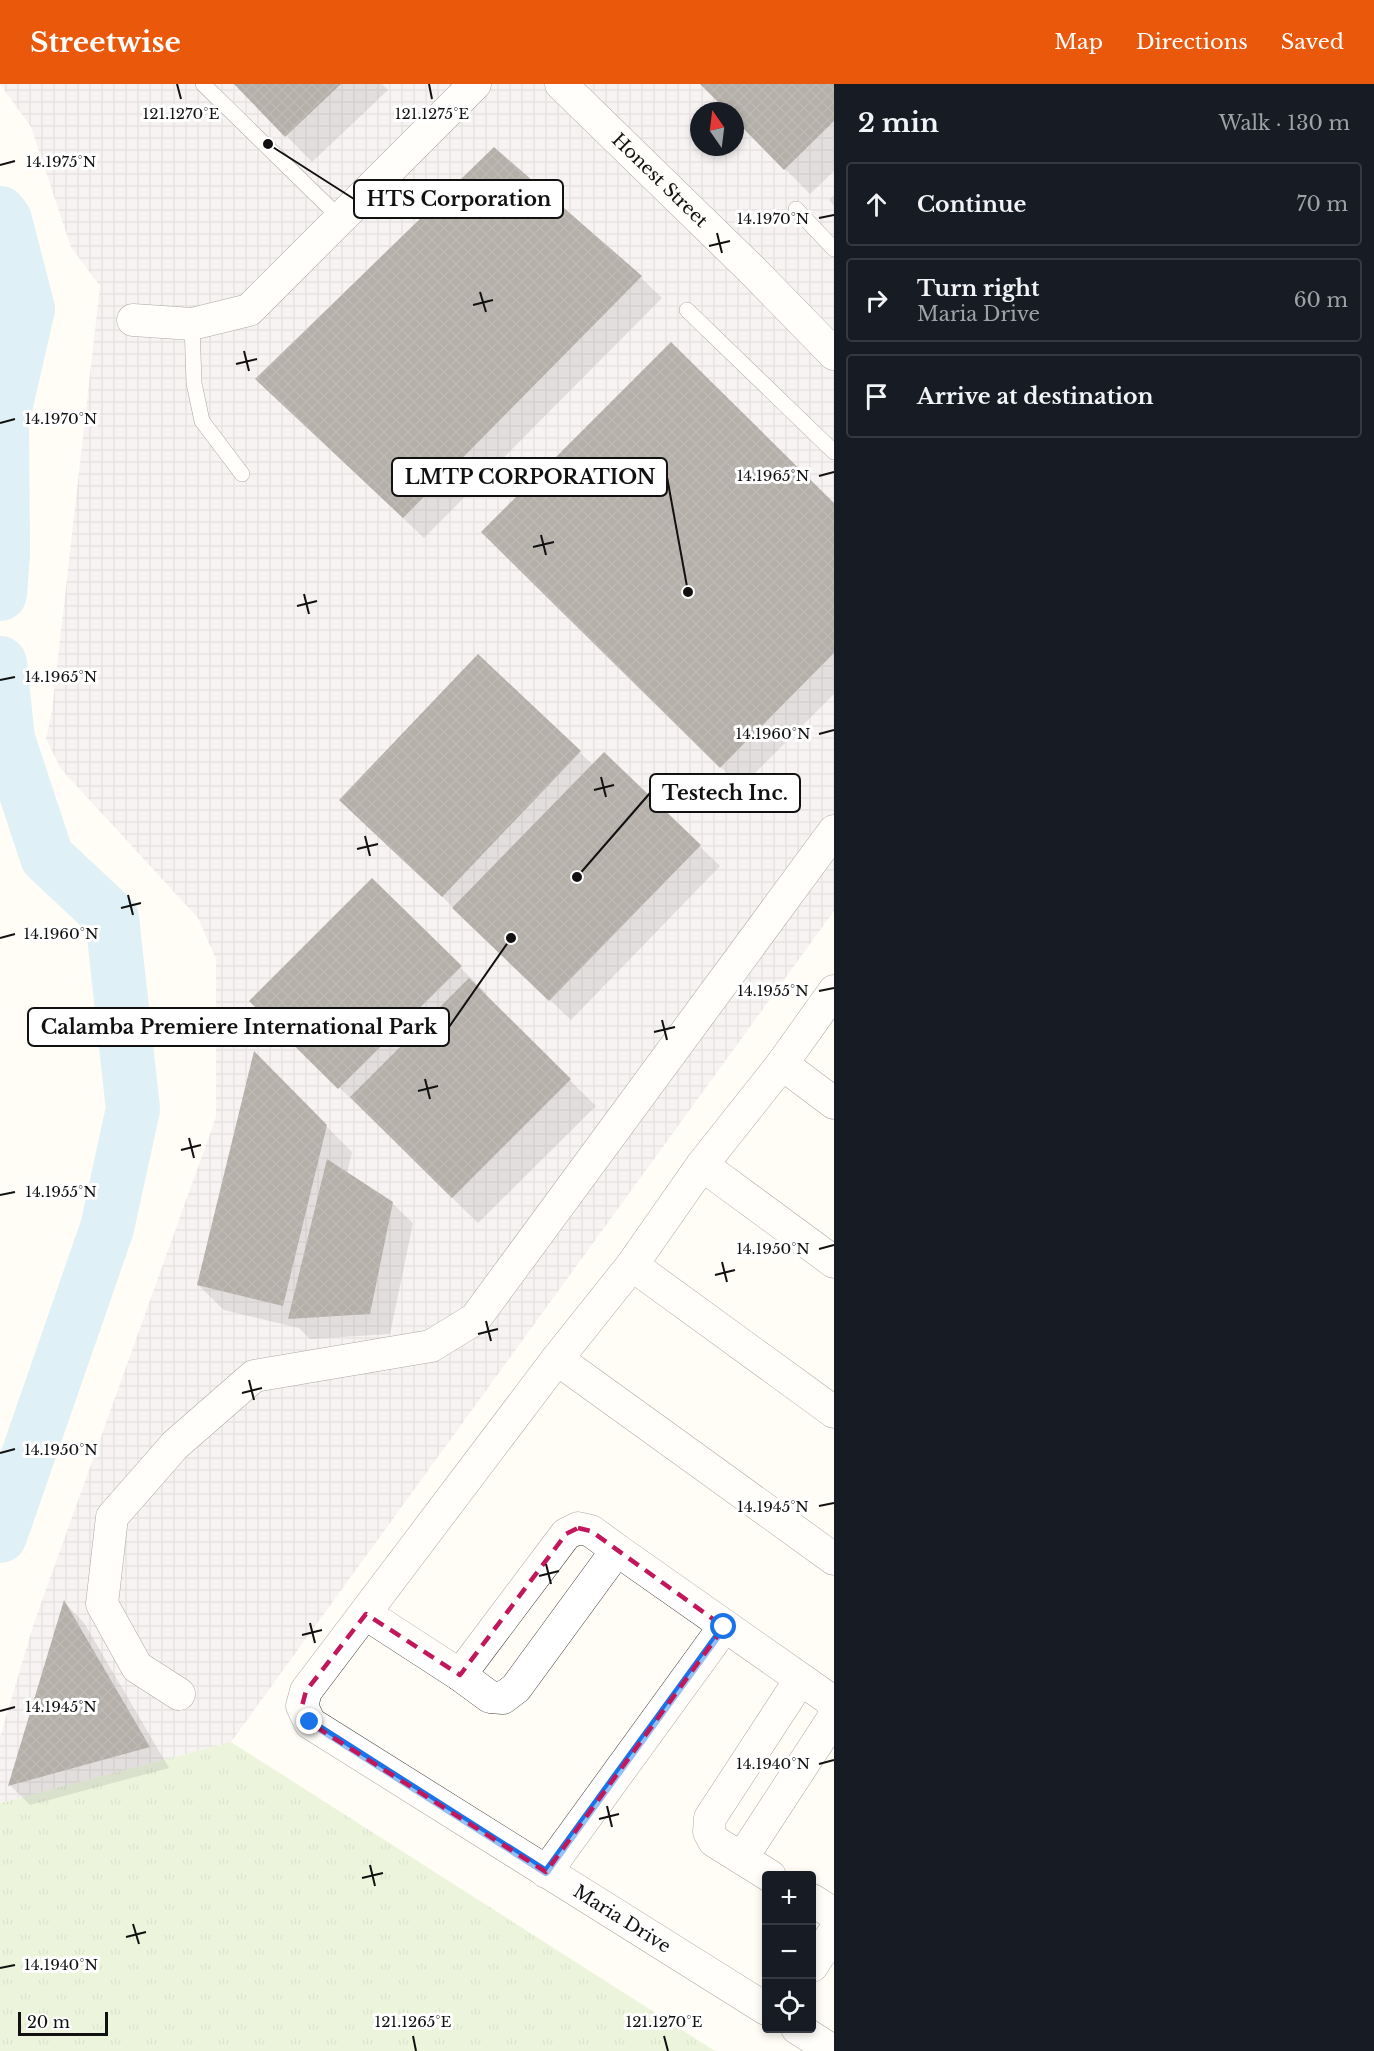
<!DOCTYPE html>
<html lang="en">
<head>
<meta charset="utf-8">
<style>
	body { margin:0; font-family:"Libre Baskerville",serif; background:#20242c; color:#f1f3f6 }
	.controls { position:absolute; right:18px; bottom:18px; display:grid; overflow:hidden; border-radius:6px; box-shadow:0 3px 9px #0003 }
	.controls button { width:54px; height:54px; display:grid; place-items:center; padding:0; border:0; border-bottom:2px solid #363941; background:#171b24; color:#f1f3f6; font:30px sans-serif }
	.compass { position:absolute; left:690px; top:18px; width:54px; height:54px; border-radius:50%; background:#171b24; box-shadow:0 3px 9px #0003; rotate:346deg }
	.scale { position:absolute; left:18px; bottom:15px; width:90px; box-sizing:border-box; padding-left:6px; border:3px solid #111; border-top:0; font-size:16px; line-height:21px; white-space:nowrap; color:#111; -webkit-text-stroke:4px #fff; paint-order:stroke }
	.stop { position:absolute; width:18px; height:18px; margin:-14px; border:4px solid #1a73e8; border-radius:50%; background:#fff }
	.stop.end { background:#1a73e8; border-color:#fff; box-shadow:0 2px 6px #0008 }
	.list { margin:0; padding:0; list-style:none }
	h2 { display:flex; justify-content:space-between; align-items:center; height:78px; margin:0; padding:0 24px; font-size:26px }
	h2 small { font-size:20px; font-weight:400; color:#9ea1a6 }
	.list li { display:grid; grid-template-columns:39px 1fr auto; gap:18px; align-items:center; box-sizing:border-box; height:84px; margin:0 12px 12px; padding:0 12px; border:2px solid #363941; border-radius:6px }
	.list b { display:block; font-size:22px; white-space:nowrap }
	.list p { margin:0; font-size:20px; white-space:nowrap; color:#9ea1a6 }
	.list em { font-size:20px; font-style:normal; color:#9ea1a6 }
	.icon { flex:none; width:33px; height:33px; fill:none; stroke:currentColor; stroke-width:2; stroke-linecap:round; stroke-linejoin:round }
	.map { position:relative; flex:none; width:834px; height:1967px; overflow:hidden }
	header { display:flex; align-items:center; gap:36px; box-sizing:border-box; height:84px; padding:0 30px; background:#ea580c; color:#fff }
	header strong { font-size:28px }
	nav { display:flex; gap:33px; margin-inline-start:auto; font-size:21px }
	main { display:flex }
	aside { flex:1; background:#171b24 }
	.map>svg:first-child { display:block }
</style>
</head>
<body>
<header>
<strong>Streetwise</strong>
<nav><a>Map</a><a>Directions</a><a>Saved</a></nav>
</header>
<main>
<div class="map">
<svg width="834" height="1967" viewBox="0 0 834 1967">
	<defs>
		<pattern id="industrial-grid" width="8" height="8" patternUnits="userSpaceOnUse" patternTransform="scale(1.5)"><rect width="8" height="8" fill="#eee6ef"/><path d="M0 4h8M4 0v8" fill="none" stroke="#cbc4cc"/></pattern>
		<pattern id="grass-tufts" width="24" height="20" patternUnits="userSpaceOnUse" patternTransform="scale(1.5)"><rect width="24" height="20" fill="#d5ebbd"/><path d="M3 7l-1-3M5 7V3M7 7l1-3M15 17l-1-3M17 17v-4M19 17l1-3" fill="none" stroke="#b6c8a1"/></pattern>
		<pattern id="building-cross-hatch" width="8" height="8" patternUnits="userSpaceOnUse" patternTransform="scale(1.5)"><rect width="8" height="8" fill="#5a524d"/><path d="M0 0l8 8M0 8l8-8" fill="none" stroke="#6d6662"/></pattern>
	</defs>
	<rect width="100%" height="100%" fill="#fffdf5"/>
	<path fill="url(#industrial-grid)" fill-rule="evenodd" d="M 0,0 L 834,0 L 834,827 L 231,1658 L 0,1719 L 0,1653 L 34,1539 L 216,1033 L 216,875 L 198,834 L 61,685 L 46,655 L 52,627 L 100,202 L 71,163 L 31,43 ZM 699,27 L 735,27 L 735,63 L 699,63 Z"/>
	<path fill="url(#grass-tufts)" d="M 231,1658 L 715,1967 L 0,1967 L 0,1719 Z"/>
	<path fill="#0003" d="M 236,0 L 382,0 L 388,6 L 312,78 Z
		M 702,0 L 834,0 L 834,87 L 810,110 L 735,34 L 735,27 L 729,27 Z
		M 494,66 L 641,194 L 662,214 L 424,454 L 278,315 Z
		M 834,111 L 834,122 L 829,116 Z
		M 834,421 L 834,610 L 741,703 L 483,448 Z
		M 478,572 L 593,681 L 604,670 L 720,782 L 571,936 L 362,736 Z
		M 372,796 L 486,909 L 484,911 L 596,1022 L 478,1139 L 251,917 Z
		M 254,970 L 352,1068 L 347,1090 L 392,1119 L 413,1139 L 390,1250 L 310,1255 L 299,1244 L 224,1226 L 198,1201 Z
		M 65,1519 L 84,1539 L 169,1684 L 30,1721 L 10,1701 Z"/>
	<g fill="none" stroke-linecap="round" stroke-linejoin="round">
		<path stroke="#b9e0f7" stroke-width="54" d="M 0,129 L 5,136 L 28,225 L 2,338 L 3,469 L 0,510
			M 0,579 L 8,655 L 47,773 L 112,834 L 133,1025 L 107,1144 L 0,1452"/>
	</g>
	<path fill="url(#building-cross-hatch)" d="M 234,0 L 341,0 L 285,53 Z
		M 700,0 L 834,0 L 834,37 L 784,86 L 735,36 L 735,27 L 727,27 Z
		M 494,63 L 642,192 L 403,434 L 255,295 Z
		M 671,258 L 834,419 L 834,569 L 720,684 L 481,448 Z
		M 478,570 L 581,667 L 442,813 L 339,716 Z
		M 604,668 L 701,761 L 549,917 L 452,824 Z
		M 372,794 L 462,882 L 338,1005 L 249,917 Z
		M 469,894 L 571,995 L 452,1114 L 350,1013 Z
		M 254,967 L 327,1041 L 283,1222 L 197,1201 Z
		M 327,1075 L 393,1118 L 370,1230 L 288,1235 Z
		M 64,1516 L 150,1663 L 8,1702 Z"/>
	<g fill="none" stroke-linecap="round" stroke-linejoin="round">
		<defs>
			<path id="service" d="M 203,0 L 340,134
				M 796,125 L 834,165
				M 687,226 L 834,368
				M 192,240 L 194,299 L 202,337 L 242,390"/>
			<g id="minor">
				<path id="s1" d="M 561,0 L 753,187 L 834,270"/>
				<path d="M 133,236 L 192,240 L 249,226 L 475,0"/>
				<path d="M 782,980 L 834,1019"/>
				<path d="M 702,1081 L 834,1178"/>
				<path d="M 632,1181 L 834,1328"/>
				<path d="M 557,1275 L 834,1475"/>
				<path d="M 366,1530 L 460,1591 L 490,1613 L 503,1614 L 516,1604 L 617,1466"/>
				<path d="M 460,1591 L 566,1450 L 578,1444 L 591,1447 L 617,1466 L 829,1615 L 834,1623"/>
				<path d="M 179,1610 L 137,1583 L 102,1520 L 112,1433 L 175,1361 L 254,1292 L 431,1262 L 475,1235 L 834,747"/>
				<path d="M 742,1774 L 832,1636 L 834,1629"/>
				<path d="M 546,1788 L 724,1543"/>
				<path d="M 770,1792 L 714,1757 L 709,1748 L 710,1734 L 800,1596"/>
				<path d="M 812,1816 L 834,1830"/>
				<path d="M 812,1882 L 834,1848"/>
				<path d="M 766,1925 L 310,1639 L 302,1622 L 306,1607 L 557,1275 L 632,1181 L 702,1081 L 782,980 L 834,907"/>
				<path d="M 797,1944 L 833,1967"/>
			</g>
		</defs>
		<use href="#service" stroke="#444" stroke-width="16"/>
		<use href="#minor" stroke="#444" stroke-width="33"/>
		<use href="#service" stroke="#fff" stroke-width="15"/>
		<use href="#minor" stroke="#fff" stroke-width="32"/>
	</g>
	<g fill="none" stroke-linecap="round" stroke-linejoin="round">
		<path stroke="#1a73e8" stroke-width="8" d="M 310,1638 L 546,1788 L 724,1543"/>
	</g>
	<path d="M0 0H834V1967H0ZM 578,1444 L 591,1447 L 724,1543 L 546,1788 L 310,1639 L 302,1622 L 306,1607 L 366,1530 L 460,1591 L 566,1450 Z" fill="#fffdf5" fill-opacity=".55" fill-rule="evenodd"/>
	<path fill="none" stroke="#c2185b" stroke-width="4.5" stroke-dasharray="12 8" stroke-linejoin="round" d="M 578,1444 L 591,1447 L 724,1543 L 546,1788 L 310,1639 L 302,1622 L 306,1607 L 366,1530 L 460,1591 L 566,1450 Z"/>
	<path fill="none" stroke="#111" stroke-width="2" d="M 177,0 L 181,15M 429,0 L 432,15M 0,81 L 15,77M 819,134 L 834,131M 717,149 L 722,169M 709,162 L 730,157M 480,208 L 486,228M 473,221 L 493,216M 244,267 L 249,287M 236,280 L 257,275M 0,339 L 15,335M 819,392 L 834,388M 541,451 L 546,471M 533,463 L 554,458M 304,510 L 309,530M 297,522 L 317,517M 0,596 L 15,593M 819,650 L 834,646M 601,693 L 606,713M 594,706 L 614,701M 365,752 L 370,772M 357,765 L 378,760M 128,811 L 133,831M 121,824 L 141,819M 0,854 L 15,850M 819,907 L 834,904M 662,936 L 667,956M 654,948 L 675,943M 425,995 L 430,1015M 418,1007 L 438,1002M 189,1054 L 194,1074M 181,1066 L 201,1061M 0,1111 L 15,1108M 819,1165 L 834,1161M 722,1178 L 727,1198M 715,1191 L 735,1186M 486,1237 L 491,1257M 478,1250 L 498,1245M 249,1296 L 254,1316M 242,1309 L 262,1304M 0,1369 L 15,1365M 819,1422 L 834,1419M 546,1480 L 551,1500M 539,1492 L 559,1487M 310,1539 L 315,1559M 302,1551 L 322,1546M 0,1627 L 15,1623M 819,1680 L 834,1676M 607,1722 L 612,1743M 599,1735 L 619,1730M 370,1781 L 375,1802M 362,1794 L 383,1789M 133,1840 L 139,1860M 126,1853 L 146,1848M 0,1884 L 15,1881M 413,1952 L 416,1967M 664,1952 L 668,1967"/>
	<g text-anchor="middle" stroke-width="6" stroke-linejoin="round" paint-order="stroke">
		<g font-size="18" fill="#111" stroke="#fff">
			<text dy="6" stroke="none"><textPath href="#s1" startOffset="138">Honest Street</textPath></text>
			<text transform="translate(622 1835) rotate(32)" y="6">Maria Drive</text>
		</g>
	</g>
	<g font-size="15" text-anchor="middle" fill="#111" stroke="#fff" stroke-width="6" stroke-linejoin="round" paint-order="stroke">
		<text x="432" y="35">121.1275°E</text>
		<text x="181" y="35">121.1270°E</text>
		<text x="61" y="83">14.1975°N</text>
		<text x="773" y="140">14.1970°N</text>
		<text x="61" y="340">14.1970°N</text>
		<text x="773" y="397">14.1965°N</text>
		<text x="61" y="598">14.1965°N</text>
		<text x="773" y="655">14.1960°N</text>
		<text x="61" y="855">14.1960°N</text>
		<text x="773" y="912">14.1955°N</text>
		<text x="61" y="1113">14.1955°N</text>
		<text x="773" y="1170">14.1950°N</text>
		<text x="61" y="1371">14.1950°N</text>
		<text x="773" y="1428">14.1945°N</text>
		<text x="61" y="1628">14.1945°N</text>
		<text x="773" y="1685">14.1940°N</text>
		<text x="61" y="1886">14.1940°N</text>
		<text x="413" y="1943">121.1265°E</text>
		<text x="664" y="1943">121.1270°E</text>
	</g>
	<path fill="none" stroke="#111" stroke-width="2" d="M268 60L354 115M688 508L667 393M577 793L650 709M511 854L449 943"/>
	<g fill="#111" stroke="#fff" stroke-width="2">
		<circle cx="268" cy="60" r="6"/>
		<circle cx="688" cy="508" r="6"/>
		<circle cx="577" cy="793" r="6"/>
		<circle cx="511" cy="854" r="6"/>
	</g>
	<g fill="#fff" stroke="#111" stroke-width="2">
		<rect x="354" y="96" width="209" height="38" rx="6"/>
		<rect x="392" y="374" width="275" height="38" rx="6"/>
		<rect x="650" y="690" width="150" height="38" rx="6"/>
		<rect x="28" y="924" width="421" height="38" rx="6"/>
	</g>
	<g font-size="20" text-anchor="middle" font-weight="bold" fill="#111">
		<text x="459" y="122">HTS Corporation</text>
		<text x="530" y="400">LMTP CORPORATION</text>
		<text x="725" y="716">Testech Inc.</text>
		<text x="239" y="950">Calamba Premiere International Park</text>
	</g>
</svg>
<div class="controls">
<button>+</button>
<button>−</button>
<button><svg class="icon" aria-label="locate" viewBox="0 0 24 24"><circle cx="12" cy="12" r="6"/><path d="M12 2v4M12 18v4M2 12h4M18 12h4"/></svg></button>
</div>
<svg class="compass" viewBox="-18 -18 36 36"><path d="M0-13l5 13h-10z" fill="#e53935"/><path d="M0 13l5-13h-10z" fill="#9ea1a6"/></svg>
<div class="scale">20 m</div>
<div class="stop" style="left:724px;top:1543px"></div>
<div class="stop end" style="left:310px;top:1638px"></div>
</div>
<aside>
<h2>2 min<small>Walk · 130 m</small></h2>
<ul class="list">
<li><svg class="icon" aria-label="ahead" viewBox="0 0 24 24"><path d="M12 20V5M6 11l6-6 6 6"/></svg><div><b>Continue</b></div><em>70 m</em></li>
<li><svg class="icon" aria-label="right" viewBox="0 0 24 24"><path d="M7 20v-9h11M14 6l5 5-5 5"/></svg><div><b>Turn right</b><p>Maria Drive</p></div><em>60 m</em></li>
<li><svg class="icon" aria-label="arrive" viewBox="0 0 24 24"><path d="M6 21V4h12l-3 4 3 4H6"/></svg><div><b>Arrive at destination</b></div></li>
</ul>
</aside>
</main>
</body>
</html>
